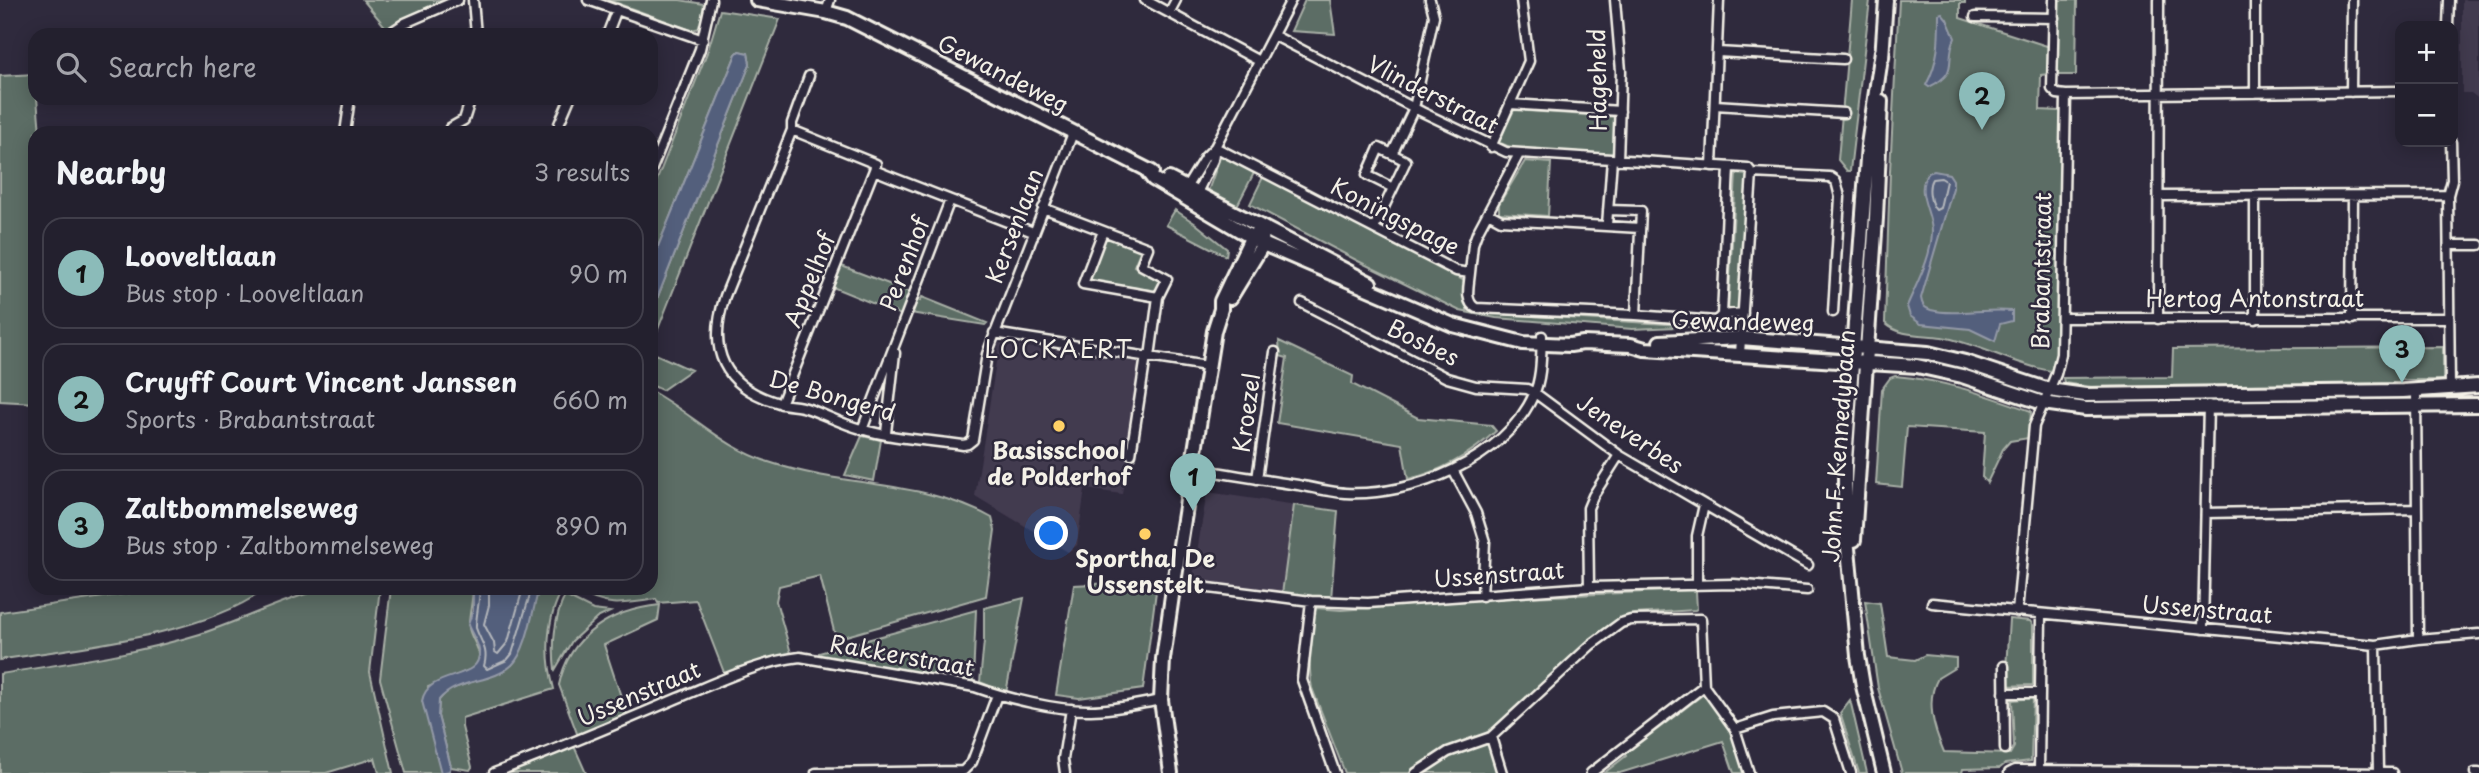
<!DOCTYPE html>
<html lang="en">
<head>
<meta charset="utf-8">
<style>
	body { margin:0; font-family:"Playpen Sans",sans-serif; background:#2b2836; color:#f1f3f6 }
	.controls { position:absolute; right:21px; top:21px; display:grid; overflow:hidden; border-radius:14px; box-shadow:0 4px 18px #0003 }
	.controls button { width:63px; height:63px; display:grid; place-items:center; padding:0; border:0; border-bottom:2px solid #403e4a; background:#23202e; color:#f1f3f6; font:35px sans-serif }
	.you { position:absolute; left:1052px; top:534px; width:24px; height:24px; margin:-18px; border:5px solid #fff; border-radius:50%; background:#1a73e8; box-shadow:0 0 0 10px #1a73e833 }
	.badge { display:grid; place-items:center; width:46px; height:46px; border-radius:50%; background:#8bbbb9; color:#111; font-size:23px; font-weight:700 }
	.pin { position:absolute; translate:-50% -58px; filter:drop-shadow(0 2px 4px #0008) }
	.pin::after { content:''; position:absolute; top:37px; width:24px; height:21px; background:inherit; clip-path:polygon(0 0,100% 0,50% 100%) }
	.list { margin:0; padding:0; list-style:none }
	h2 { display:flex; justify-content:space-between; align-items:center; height:91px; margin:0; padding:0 28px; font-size:30px }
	h2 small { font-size:23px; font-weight:400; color:#a3a3aa }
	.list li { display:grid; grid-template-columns:46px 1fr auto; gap:21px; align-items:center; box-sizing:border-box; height:112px; margin:0 14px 14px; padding:0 14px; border:2px solid #403e4a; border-radius:21px }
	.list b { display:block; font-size:26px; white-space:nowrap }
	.list p { margin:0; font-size:23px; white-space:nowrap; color:#a3a3aa }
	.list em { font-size:23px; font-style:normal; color:#a3a3aa }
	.icon { flex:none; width:38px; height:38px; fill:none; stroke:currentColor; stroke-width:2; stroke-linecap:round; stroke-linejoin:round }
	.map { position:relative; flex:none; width:2479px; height:773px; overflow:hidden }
	.search { position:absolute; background:#23202e; box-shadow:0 4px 18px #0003; left:28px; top:28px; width:630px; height:77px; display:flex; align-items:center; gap:18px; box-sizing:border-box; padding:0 24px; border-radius:21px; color:#a3a3aa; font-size:26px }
	.panel { position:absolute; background:#23202e; box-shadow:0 4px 18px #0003; left:28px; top:126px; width:630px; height:469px; border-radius:21px }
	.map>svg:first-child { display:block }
</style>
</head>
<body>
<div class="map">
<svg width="2479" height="773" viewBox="0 0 2479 773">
	<rect width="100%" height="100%" fill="#2f2a3d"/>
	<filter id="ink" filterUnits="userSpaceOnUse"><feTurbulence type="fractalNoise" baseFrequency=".0143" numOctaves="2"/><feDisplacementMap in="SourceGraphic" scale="14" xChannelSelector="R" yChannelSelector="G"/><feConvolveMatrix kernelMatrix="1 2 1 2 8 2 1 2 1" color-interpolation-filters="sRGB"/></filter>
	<g filter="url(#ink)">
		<path fill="#433a50" d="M 2462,0 L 2479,0 L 2479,99 L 2471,93 L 2462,93 Z
			M 999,343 L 1141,363 L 1122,494 L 1085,489 L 1077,545 L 1068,552 L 975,496 Z
			M 1207,492 L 1338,511 L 1306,597 L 1192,582 Z"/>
		<path fill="#5c6d65" stroke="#a8afa6" stroke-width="2" d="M 363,0 L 442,0 L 387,29 Z
			M 608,0 L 680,0 L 704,4 L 700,28 L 691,30 Z
			M 1305,0 L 1330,0 L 1335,34 L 1291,31 Z
			M 1852,0 L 1870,0 L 1850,171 L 1847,171 L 1838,160 Z
			M 1899,0 L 1965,0 L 1965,3 L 1960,3 L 1960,18 L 2050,47 L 2049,74 L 2041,75 L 2040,110 L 2061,111 L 2062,136 L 2057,352 L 2051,371 C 2014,365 1980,344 1942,337 C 1923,334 1899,337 1885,323 L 1890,171 Z
			M 2058,0 L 2077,0 L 2076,75 L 2057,75 Z
			M 720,10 L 780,19 L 651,347 L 651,314 L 750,64 L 748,53 L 739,51 L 736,54 L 651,264 L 651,195 L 708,50 Z
			M 35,74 L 35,98 L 37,98 L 40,133 L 35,133 L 35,403 L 0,401 L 0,76 Z
			M 1514,110 L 1617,117 L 1616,156 L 1519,151 L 1498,142 Z
			M 1221,155 L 1255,171 L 1237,206 L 1208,191 Z
			M 1525,161 L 1551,163 L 1548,216 L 1499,213 L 1499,204 Z
			M 1736,174 L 1747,175 L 1741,308 L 1728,312 Z
			M 1264,175 L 1463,280 L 1467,284 L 1467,312 L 1700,326 L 1632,329 L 1496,318 L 1460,311 L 1358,261 L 1250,204 Z
			M 1175,210 L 1196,224 L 1227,249 L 1226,256 L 1166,225 Z
			M 1104,234 L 1141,249 L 1134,266 L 1161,281 L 1156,291 L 1086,280 Z
			M 839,265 L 910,292 L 901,315 L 830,286 Z
			M 922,297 L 987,323 L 985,325 L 910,313 L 916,300 L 920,301 Z
			M 1279,341 L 1353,376 L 1352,384 L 1418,418 L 1491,425 L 1496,431 C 1471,454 1441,472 1408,479 L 1402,444 L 1277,423 L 1287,358 L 1280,356 Z
			M 2443,347 L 2443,380 L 2400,380 L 2399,385 L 2091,387 L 2064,383 L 2063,378 L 2172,377 L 2173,349 Z
			M 651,352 L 691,370 L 662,390 L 651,385 Z
			M 1895,376 C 1944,380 1986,395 2031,411 L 2029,438 L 2010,441 L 2003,449 L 1987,483 L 1982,477 L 1985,432 L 1907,427 L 1902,487 L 1876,484 L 1882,389 L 1890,378 Z
			M 651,391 C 696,416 722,448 775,464 C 846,487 927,481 992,518 L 995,530 L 986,596 L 836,639 L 820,576 L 779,586 L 776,601 L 791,653 L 725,675 L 696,600 L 658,603 L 656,599 C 621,605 604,608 573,588 L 651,588 Z
			M 862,436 L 881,440 L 874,481 L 845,475 Z
			M 1294,505 L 1338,511 L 1331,599 L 1282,594 Z
			M 1134,582 L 1157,584 L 1143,689 L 1079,698 L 1056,695 L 1074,585 Z
			M 132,588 L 260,588 L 261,592 C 199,636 76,647 0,660 L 0,612 L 132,593 Z
			M 326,588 L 380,588 L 370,672 L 393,773 L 379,773 L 375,758 L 326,773 L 0,773 L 0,674 C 67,663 135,654 200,634 C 243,620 283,599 326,588 Z
			M 391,588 L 473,588 C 473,600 468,620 469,628 C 472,644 488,654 472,669 L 428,687 L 446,772 L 449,771 L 450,773 L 406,773 L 380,679 Z
			M 539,588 L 562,588 C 560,595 556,602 554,609 C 546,635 547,663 554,689 L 462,718 L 462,727 L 472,767 L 470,770 L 451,767 L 438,716 L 439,700 L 448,690 L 492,675 L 512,665 L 522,648 Z
			M 1693,590 L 1696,591 L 1697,609 L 1695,610 L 1635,614 L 1619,618 L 1498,724 L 1485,734 L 1445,748 L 1410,773 L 1345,773 L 1312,688 C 1308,669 1310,626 1316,608 L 1341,610 L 1506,598 Z
			M 565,596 L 593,610 L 610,612 L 597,618 L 572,641 L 555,670 C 552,646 554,618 565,596 Z
			M 1024,598 L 1006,693 L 980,682 L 984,641 L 984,608 Z
			M 1865,601 L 1880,603 L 1888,657 L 1915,660 L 1925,655 L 1956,658 L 1956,667 L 1938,678 C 1925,701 1934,729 1944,752 L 2010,754 L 2014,747 L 2012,700 L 2033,698 L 2031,761 L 2005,764 L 2000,768 L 1963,769 L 1962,773 L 1902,773 L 1878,688 Z
			M 660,605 L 658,620 L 604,645 L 627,715 L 578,736 L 559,685 C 569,635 611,610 660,605 Z
			M 976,610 L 973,681 C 921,672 870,667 819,656 L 819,653 Z
			M 2009,619 L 2030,621 L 2033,625 L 2033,685 L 2005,686 Z
			M 1705,693 L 1727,720 L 1736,742 L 1744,773 L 1734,773 L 1723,741 L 1620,773 L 1604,773 L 1626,756 L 1625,754 Z
			M 1850,700 L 1852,708 L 1867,773 L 1859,773 L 1840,713 Z
			M 1486,741 L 1490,742 L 1501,773 L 1424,773 L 1444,758 Z
			M 574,746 L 586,773 L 505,773 Z"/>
		<path fill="#535f7b" stroke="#9399a7" stroke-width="2" d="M 1942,13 L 1947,19 L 1955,38 C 1944,61 1961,72 1929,87 L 1926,85 C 1939,61 1939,40 1939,14 Z
			M 739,51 L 748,53 L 750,64 L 651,314 L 651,264 L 736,54 Z
			M 1934,171 L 1949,174 L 1953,180 L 1953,188 L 1921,298 C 1922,305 1924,308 1931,310 C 1955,316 1986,308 2012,311 L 2012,321 L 2000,324 L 1995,341 L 1970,329 L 1921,324 L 1910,316 L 1907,306 C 1917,282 1931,259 1932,232 C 1932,212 1914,191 1928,173 Z
			M 473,588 L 539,588 C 533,608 527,651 512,665 C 492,684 457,678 439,700 L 438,716 L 451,767 L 449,771 L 441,773 L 422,701 C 428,668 483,683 479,650 C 478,642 471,633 468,625 L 473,610 Z"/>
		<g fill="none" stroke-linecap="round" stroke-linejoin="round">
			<path stroke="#b4b7bc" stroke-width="2" d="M 1941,178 L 1946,181 L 1940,208 L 1936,210 C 1930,204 1927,187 1932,179 Z
				M 480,588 C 480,598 475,624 476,628 C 481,643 489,649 484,666 L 487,669 L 507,660 L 512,654 L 532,588
				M 489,588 L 489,605 L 484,624 L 494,643 L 495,652 L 498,654 L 508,642 L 523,588"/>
			<defs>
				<path id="street" d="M 473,0 L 476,35
					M 588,0 L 703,40
					M 1145,0 L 1259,61
					M 1615,0 L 1621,71 L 1618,160
					M 826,12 L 830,0
					M 1169,13 L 1176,0
					M 1975,17 L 2054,18
					M 2448,26 L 2449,0
					M 387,35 L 405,23 L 458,0
					M 607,35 L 617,9
					M 1273,35 L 1422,112 L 1506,152 L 1748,168 L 1752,173 L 1830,177 L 1836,181 L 1840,197 L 1833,312
					M 1718,52 L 1843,59
					M 809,76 L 792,123 L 792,130 L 725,296 C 707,350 723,387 779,403 C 788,406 797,405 806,408 C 824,414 842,424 861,429 C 893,439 930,440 963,445 L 968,444 L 973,440 L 987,354 L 1073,133
					M 2351,92 L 2352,0
					M 2255,93 L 2255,0
					M 2066,95 L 2400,91
					M 1510,104 L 1620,111
					M 1715,105 L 1844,113
					M 792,130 L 876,164 L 874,170 L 894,178 L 1033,232
					M 345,133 L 350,98
					M 448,133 L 450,128 L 464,120 L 471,98
					M 564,133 L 559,124 L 570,98
					M 1215,147 L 1456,271 L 1470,273 C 1469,285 1464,302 1476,308 L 1636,315 L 1716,321 L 1722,315 L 1743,313
					M 1491,147 L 1529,61 L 1521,0
					M 1392,154 L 1379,148 L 1367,175 L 1393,188
					M 1712,166 L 1719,0
					M 651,171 L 700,49 L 711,0
					M 1186,192 L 1186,188 L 1205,157 L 1215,147 L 1291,0
					M 1196,195 L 1213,160 L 1215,147
					M 2159,196 L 2448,195
					M 2255,196 L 2255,319
					M 1043,208 L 1148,248 L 1141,265 L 1167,279 L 1158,297 L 1150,357
					M 1608,210 L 1641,211 L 1636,315
					M 1488,213 L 1501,220 L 1640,228
					M 1607,225 L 1612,159
					M 1374,228 L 1406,161 L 1392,154 L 1414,108 L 1434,16 L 1430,0
					M 1103,231 L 1083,284 L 1158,297
					M 2450,245 L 2479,245
					M 1470,273 L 1473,244 L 1477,233 L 1519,154
					M 1302,303 L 1447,378 L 1476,386 L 1527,389 L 1535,393 L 1619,455 L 1808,565
					M 1722,315 L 1729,167
					M 2062,318 L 2448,318
					M 2158,319 L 2159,0
					M 2352,319 L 2353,196
					M 994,333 L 1207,366
					M 1740,354 L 1752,173
					M 2450,389 L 2448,195 L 2452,180 L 2451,142
					M 2416,390 L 2418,639
					M 781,404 L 874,170
					M 862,430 L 950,200
					M 886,433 L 895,353
					M 1131,454 L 1146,356
					M 1192,468 C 1227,474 1263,480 1298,485 C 1313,488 1330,492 1345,493 C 1412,497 1506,459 1534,394 C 1542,377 1541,354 1542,336
					M 1453,470 L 1476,513 L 1485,542 L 1482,596
					M 1257,479 L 1275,352
					M 2206,513 L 2417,509
					M 1697,585 L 1697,536 L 1704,505
					M 1193,586 L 1311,601 L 1368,603 L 1589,587 L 1734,584 L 1807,590
					M 1589,587 L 1588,508 L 1593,496 L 1619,455
					M 1311,601 L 1302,680 L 1335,773
					M 1932,603 L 2376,645 L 2418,639 L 2479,634
					M 2017,612 L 2034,426 L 2056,374 L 2061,354 L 2066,95 L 2057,94 L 2052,89 L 2054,0
					M 2203,629 L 2208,405
					M 2376,645 L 2378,772
					M 2004,666 L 2005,749
					M 1704,686 L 1735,729 L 1749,773
					M 2004,693 L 2040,693
					M 1735,729 L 1773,717 L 1823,712 L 1834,719 L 1851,773
					M 1491,737 L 1502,773
					M 2039,771 L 2041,615
					M 494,773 C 556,750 617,724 678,698 C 715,683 761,661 800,657 L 975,687 C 1006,698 1058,711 1091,710 C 1115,710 1138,704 1161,700
					M 816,773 L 963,771 L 972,762 L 997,695
					M 1065,773 L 1063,759 L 1071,709
					M 1416,773 L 1448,752 L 1491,737 L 1591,645 L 1621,623 L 1631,620 L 1701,619 L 1704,686
					M 1591,773 L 1704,686
					M 2009,773 L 2015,770 L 2392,773
					M 2475,773 L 2479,773"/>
				<path id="secondary" d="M 757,0 L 826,12 L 847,18 L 1152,172
					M 1882,51 L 1868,145 L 1845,460 L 1845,516 L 1858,656 L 1863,686 L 1884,773
					M 1882,58 L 1886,0
					M 1147,171 L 1153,179 L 1263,244 L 1453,325 L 1523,343 L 1570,345 L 1583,343 L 1631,345 L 1645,349 L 1917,366 L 1962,376 L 2043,403 L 2086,409 L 2479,405
					M 1169,179 L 1370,283
					M 1230,298 L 1263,244 L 1262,238
					M 1660,342 L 1741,338 L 1928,353 L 1965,362 L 2049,390 L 2085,395 L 2403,391 L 2479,386
					M 1854,540 L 1876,218 L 1881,101
					M 1171,773 L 1161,700 L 1163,659 L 1173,589 L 1214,331 L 1221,309 L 1221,301 L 1251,238 L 1257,232"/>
			</defs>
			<use href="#street" stroke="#f4f1e8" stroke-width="13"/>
			<use href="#secondary" stroke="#f4f1e8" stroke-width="18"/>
			<use href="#street" stroke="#2f2a3d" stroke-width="8"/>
			<use href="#secondary" stroke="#2f2a3d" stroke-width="12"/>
		</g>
	</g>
	<g fill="#ffd166" stroke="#2f2a3d" stroke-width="2.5">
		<circle cx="1059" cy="426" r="7"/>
		<circle cx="1145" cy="534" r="7"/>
	</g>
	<g text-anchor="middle" stroke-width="5" stroke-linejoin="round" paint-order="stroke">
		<g font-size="23" fill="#f4f1e8" stroke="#2f2a3d">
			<text transform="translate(1003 74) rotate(27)" y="8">Gewandeweg</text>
			<text transform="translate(1598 80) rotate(-91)" y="8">Hageheld</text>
			<text transform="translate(1433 95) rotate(27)" y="8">Vlinderstraat</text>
			<text transform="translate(1395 217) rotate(27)" y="8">Koningspage</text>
			<text transform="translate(1015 226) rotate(-69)" y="8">Kersenlaan</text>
			<text transform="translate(905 264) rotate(-69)" y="8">Perenhof</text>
			<text transform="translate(2042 271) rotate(-89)" y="8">Brabantstraat</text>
			<text transform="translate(810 280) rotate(-68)" y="8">Appelhof</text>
			<text x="2255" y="307">Hertog Antonstraat</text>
			<text transform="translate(1743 322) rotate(1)" y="8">Gewandeweg</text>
			<text transform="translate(1423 343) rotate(26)" y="8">Bosbes</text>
			<text transform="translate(832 396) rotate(16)" y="8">De Bongerd</text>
			<text transform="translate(1247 413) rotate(-82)" y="8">Kroezel</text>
			<text transform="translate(1630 434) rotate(34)" y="8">Jeneverbes</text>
			<text transform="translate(1839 446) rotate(-86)" y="8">John F. Kennedybaan</text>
			<text transform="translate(1499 575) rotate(-4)" y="8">Ussenstraat</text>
			<text transform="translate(2207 610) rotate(5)" y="8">Ussenstraat</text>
			<text transform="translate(902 656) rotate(10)" y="8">Rakkerstraat</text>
			<text transform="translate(639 694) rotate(-23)" y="8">Ussenstraat</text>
		</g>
		<g font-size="23" font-weight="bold" fill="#f4f1e8" stroke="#2f2a3d">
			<text x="1059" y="459">Basisschool<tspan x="1059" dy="26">de Polderhof</tspan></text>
			<text x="1145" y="567">Sporthal De<tspan x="1145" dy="26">Ussenstelt</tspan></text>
		</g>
		<g font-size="24" letter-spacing="2" fill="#f4f1e8" stroke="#2f2a3d">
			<text x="1059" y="358">LOCKAERT</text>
		</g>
	</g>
</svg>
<div class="controls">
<button>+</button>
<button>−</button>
</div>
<div class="you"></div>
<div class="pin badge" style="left:1193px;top:511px">1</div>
<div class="pin badge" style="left:1982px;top:130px">2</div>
<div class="pin badge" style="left:2402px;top:383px">3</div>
<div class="search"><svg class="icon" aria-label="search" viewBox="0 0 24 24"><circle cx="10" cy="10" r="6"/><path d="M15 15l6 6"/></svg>Search here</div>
<section class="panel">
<h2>Nearby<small>3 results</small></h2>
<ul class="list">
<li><span class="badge">1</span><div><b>Looveltlaan</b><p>Bus stop · Looveltlaan</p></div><em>90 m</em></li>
<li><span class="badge">2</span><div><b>Cruyff Court Vincent Janssen</b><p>Sports · Brabantstraat</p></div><em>660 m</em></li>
<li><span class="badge">3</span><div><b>Zaltbommelseweg</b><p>Bus stop · Zaltbommelseweg</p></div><em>890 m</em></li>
</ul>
</section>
</div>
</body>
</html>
